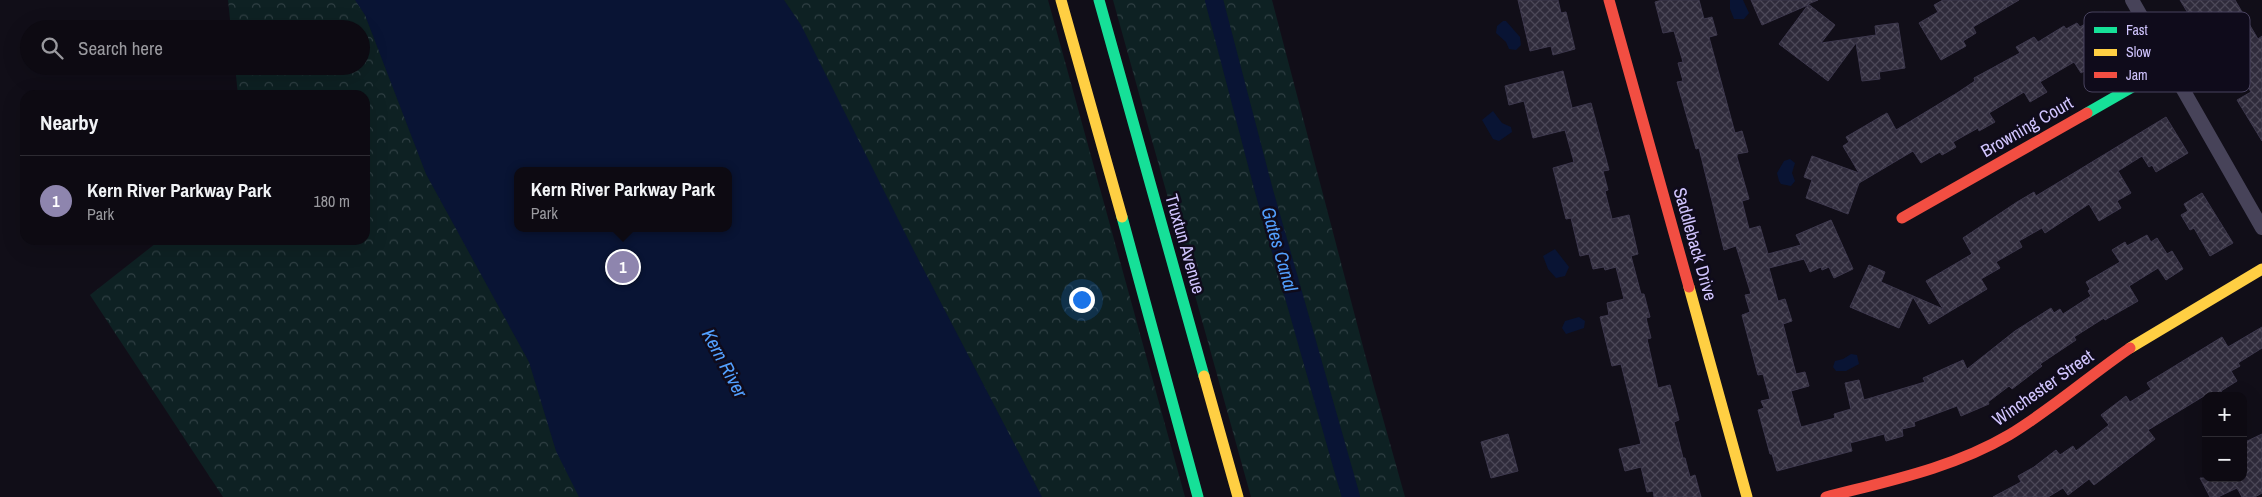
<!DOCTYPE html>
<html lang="en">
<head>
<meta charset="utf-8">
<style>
	body { margin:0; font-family:"Archivo Narrow",sans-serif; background:#16131b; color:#f1f3f6 }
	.controls { position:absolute; right:15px; bottom:15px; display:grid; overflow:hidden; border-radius:10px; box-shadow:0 5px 20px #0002 }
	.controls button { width:45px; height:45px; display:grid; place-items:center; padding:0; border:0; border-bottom:1px solid #2d2b32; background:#0d0a12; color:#f1f3f6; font:25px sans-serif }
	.you { position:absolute; left:1081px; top:299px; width:18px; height:18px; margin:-12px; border:4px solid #fff; border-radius:50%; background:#1a73e8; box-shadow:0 0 0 8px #1a73e833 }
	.badge { display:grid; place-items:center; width:32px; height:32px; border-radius:50%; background:#8e85ae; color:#fff; font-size:16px; font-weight:700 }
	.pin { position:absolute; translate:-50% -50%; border:2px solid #fff; box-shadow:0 1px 5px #0006 }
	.popup { position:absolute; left:514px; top:167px; width:218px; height:65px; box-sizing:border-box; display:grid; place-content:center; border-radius:10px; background:#0d0a12; filter:drop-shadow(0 1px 4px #0005); font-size:16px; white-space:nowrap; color:#9a9a9f }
	.popup b { font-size:19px; color:#f1f3f6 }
	.popup::after { content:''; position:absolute; left:50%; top:100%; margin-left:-10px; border:10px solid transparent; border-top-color:#0d0a12 }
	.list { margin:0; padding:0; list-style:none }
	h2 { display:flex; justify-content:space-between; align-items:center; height:65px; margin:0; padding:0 20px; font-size:21px }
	h2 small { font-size:16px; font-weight:400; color:#9a9a9f }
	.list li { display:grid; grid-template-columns:32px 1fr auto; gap:15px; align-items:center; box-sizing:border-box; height:90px; padding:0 20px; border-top:1px solid #2d2b32 }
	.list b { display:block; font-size:19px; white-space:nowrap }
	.list p { margin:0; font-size:16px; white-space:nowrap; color:#9a9a9f }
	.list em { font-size:16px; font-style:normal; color:#9a9a9f }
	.icon { flex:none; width:28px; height:28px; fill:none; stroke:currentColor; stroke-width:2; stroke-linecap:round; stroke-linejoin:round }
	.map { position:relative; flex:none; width:2262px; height:497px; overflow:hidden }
	.search { position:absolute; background:#0d0a12; box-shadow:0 5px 20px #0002; left:20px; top:20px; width:350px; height:55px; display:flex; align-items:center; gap:12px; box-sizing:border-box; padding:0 18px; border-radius:28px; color:#9a9a9f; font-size:19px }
	.panel { position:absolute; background:#0d0a12; box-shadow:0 5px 20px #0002; left:20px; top:90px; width:350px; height:155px; border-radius:15px }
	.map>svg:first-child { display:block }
</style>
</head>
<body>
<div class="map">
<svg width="2262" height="497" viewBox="0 0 2262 497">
	<defs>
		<pattern id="forest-crowns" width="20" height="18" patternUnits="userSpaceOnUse" patternTransform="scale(1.25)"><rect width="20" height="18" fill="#0e2123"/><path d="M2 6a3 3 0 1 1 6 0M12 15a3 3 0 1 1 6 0" fill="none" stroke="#304044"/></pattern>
		<pattern id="building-cross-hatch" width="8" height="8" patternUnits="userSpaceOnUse" patternTransform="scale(1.25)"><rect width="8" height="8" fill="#2f2b3b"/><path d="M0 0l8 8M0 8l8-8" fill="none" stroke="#4c4858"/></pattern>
	</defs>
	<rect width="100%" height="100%" fill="#110e18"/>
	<path fill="url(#forest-crowns)" fill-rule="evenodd" d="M 228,0 L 1048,0 L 1185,497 L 223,497 L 90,295 L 160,240 L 365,240 L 365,95 L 238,95 L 235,66 L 361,66 L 361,29 L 231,29 ZM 518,171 L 728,171 L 728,228 L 518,228 Z
		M 1113,0 L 1272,0 L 1366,358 L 1405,497 L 1251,497 Z"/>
	<path fill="#091434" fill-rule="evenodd" d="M 355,0 L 784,0 L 801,25 L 914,251 L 1042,497 L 579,497 L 556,451 L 529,362 L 426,174 L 365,15 ZM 518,171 L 728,171 L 728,228 L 518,228 Z
		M 1730,0 L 1743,0 L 1749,13 L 1744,19 L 1734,19 L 1730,9 Z
		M 1503,21 L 1506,21 L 1520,37 L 1521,45 L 1516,50 L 1509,49 L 1506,42 L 1496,33 L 1497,26 Z
		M 1493,111 L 1502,123 L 1511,127 L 1512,132 L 1499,141 L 1493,139 L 1482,120 Z
		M 1790,159 L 1795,163 L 1792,173 L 1795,181 L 1791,186 L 1781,184 L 1779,181 L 1777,173 L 1784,161 Z
		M 1555,249 L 1569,267 L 1565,276 L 1556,278 L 1548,269 L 1543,256 Z
		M 1579,317 L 1585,321 L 1584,328 L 1566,334 L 1562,328 L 1565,321 Z
		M 1851,354 L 1857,355 L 1859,364 L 1846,371 L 1836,371 L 1833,367 L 1835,361 L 1843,359 Z"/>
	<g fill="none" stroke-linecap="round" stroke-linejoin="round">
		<path stroke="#091434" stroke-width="18" d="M 1214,0 L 1264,191 L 1351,497"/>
	</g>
	<path fill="url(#building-cross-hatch)" stroke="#3d384d" d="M 1518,0 L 1558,0 L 1561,13 L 1566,12 L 1575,49 L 1553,55 L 1551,46 L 1530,51 Z
		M 1662,0 L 1699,0 L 1704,19 L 1712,17 L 1717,35 L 1709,37 L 1735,133 L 1742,131 L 1748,152 L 1737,154 L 1737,157 L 1749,199 L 1742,201 L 1749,229 L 1760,226 L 1768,254 L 1801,245 L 1796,235 L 1831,220 L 1853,269 L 1834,278 L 1829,267 L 1822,270 L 1821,267 L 1810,272 L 1804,259 L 1769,268 L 1778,301 L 1785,299 L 1792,321 L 1783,324 L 1796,374 L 1805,372 L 1809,386 L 1791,391 L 1801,427 L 1835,418 L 1834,414 L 1851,409 L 1845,383 L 1859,380 L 1864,400 L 1925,382 L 1923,378 L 1963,360 L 1967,369 L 2015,331 L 2051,308 L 2054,313 L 2060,309 L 2063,314 L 2091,296 L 2088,291 L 2090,289 L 2086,282 L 2120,262 L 2112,250 L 2125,242 L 2127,246 L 2147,235 L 2151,242 L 2157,238 L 2167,254 L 2172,251 L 2183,269 L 2166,280 L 2158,268 L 2129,286 L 2138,301 L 2105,320 L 2104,318 L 2074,337 L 2076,340 L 2040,364 L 2042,366 L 2012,389 L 2009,386 L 1988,402 L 1989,404 L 1961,416 L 1957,406 L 1914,422 L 1915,426 L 1902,429 L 1903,436 L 1886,441 L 1884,434 L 1850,443 L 1852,451 L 1777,471 L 1772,454 L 1770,454 L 1758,410 L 1764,408 L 1761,401 L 1770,399 L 1763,374 L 1758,375 L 1742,315 L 1750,312 L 1745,295 L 1751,294 L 1736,246 L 1724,250 L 1699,148 L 1696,149 L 1677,82 L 1683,81 L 1678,63 L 1683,62 L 1674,31 L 1663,33 L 1655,2 Z
		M 1751,0 L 1818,0 L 1808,4 L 1835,25 L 1821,43 L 1876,35 L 1875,26 L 1898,23 L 1905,68 L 1879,72 L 1880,79 L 1862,81 L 1856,43 L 1828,81 L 1779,44 L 1808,5 L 1762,25 Z
		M 1943,0 L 2019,0 L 1973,27 L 1976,33 L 1963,41 L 1966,46 L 1941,60 L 1919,23 L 1938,12 L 1934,5 Z
		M 2180,0 L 2235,0 L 2258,39 L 2262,36 L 2262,141 L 2237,100 L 2251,92 L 2232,61 L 2221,68 L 2210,50 L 2216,47 L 2198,14 L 2191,18 Z
		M 2105,12 L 2119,36 L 2092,52 L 2098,63 L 2081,73 L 2074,62 L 2040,82 L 2047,92 L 2030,102 L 2024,92 L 1989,113 L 1995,122 L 1979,131 L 1978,128 L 1953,142 L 1956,147 L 1942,155 L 1940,152 L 1921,163 L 1913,151 L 1859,183 L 1848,214 L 1806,198 L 1812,180 L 1804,177 L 1812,156 L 1859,173 L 1843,146 L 1849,142 L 1846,137 L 1887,113 L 1896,130 L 1957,93 L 1975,81 L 1974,78 L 2020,53 L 2016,47 L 2034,37 L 2038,42 L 2064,26 L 2066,29 L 2077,23 L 2080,27 Z
		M 1563,71 L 1572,108 L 1591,103 L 1609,170 L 1603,171 L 1608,190 L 1605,191 L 1612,219 L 1629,215 L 1638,254 L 1631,256 L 1641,294 L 1644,294 L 1650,317 L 1646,318 L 1651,338 L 1647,339 L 1658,388 L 1670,385 L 1679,420 L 1674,422 L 1683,458 L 1685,458 L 1690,477 L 1695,475 L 1701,497 L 1654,497 L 1653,491 L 1647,492 L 1641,467 L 1625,471 L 1619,449 L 1641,444 L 1621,364 L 1612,366 L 1600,317 L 1609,315 L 1607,303 L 1624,299 L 1616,267 L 1605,270 L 1604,267 L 1593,269 L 1589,254 L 1580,256 L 1571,218 L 1566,219 L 1553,168 L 1574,162 L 1565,130 L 1533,138 L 1524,101 L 1509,105 L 1505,86 Z
		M 2166,117 L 2188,153 L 2156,172 L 2152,165 L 2149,167 L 2142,156 L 2118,171 L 2131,193 L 2117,201 L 2121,208 L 2099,221 L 2089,204 L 2045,233 L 2042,228 L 2019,241 L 2022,247 L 1996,262 L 2000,268 L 1981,279 L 1987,289 L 1929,324 L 1913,297 L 1899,328 L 1850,307 L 1869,265 L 1885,272 L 1881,282 L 1943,309 L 1926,281 L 1972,254 L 1963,238 L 2017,202 L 2034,192 L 2036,196 Z
		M 2202,193 L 2233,243 L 2210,256 L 2194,228 L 2190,230 L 2181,215 L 2188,211 L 2184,204 Z
		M 2262,327 L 2262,348 L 2238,363 L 2240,366 L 2231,371 L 2237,381 L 2221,391 L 2224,396 L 2204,396 L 2148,430 L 2155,439 L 2094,485 L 2089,479 L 2068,495 L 2063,488 L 2048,497 L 1993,497 L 2021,482 L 2018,476 L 2034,467 L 2056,450 L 2060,455 L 2073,446 L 2076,451 L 2109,425 L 2101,415 L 2126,396 L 2130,402 L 2151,389 L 2147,383 L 2222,337 L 2228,347 Z
		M 1508,434 L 1518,471 L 1491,478 L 1481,442 Z
		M 2262,434 L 2262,493 L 2255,497 L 2242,497 L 2237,488 L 2218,497 L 2210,497 L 2200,478 L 2243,478 L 2243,443 Z"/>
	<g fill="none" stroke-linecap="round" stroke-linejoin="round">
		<path stroke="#474359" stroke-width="14" d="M 2132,0 L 2262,228"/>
		<path stroke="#16e098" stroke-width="11" d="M 1099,0 L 1204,376
			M 2087,113 L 2169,66
			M 1122,217 L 1198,497"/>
		<path stroke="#ffcf43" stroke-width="11" d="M 1061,0 L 1122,217
			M 1689,287 L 1747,497
			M 2130,348 L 2262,269
			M 1204,376 L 1238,497"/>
		<path stroke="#f24e42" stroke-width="11" d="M 1609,0 L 1689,287
			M 1902,218 L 2087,113
			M 1826,497 C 1888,481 1953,468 2009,435 C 2052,409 2089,376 2130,348"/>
	</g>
	<g text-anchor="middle" stroke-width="5" stroke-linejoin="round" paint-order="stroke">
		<g font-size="18" fill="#d1c5ff" stroke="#0f0b1b">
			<text transform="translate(2027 127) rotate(-30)" y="6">Browning Court</text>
			<text transform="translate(1185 244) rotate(74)" y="6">Truxtun Avenue</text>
			<text transform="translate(1695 244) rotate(74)" y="6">Saddleback Drive</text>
			<text transform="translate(2043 388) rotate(-35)" y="6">Winchester Street</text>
		</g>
		<g font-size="19" font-style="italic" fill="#53a0ff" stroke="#0f0b1b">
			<text transform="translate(1280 249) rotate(74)" y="7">Gates Canal</text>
			<text transform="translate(725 363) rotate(62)" y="7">Kern River</text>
		</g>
	</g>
	<rect x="2084" y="12" width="166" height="80" rx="8" fill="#0f0b1b" stroke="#49435f" stroke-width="1"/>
	<rect x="2094" y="27" width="23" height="6" fill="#16e098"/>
	<rect x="2094" y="49" width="23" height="7" fill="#ffcf43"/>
	<rect x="2094" y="72" width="23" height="6" fill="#f24e42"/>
	<g font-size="14" fill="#d1c5ff">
		<text x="2126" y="35">Fast</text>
		<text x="2126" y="57">Slow</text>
		<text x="2126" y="80">Jam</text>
	</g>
</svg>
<div class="controls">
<button>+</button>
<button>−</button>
</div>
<div class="you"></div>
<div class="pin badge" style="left:623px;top:267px">1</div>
<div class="popup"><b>Kern River Parkway Park</b>Park</div>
<div class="search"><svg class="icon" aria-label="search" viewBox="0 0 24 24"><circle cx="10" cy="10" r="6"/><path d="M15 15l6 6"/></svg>Search here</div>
<section class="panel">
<h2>Nearby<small></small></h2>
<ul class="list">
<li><span class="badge">1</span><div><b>Kern River Parkway Park</b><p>Park</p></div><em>180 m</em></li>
</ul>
</section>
</div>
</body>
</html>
